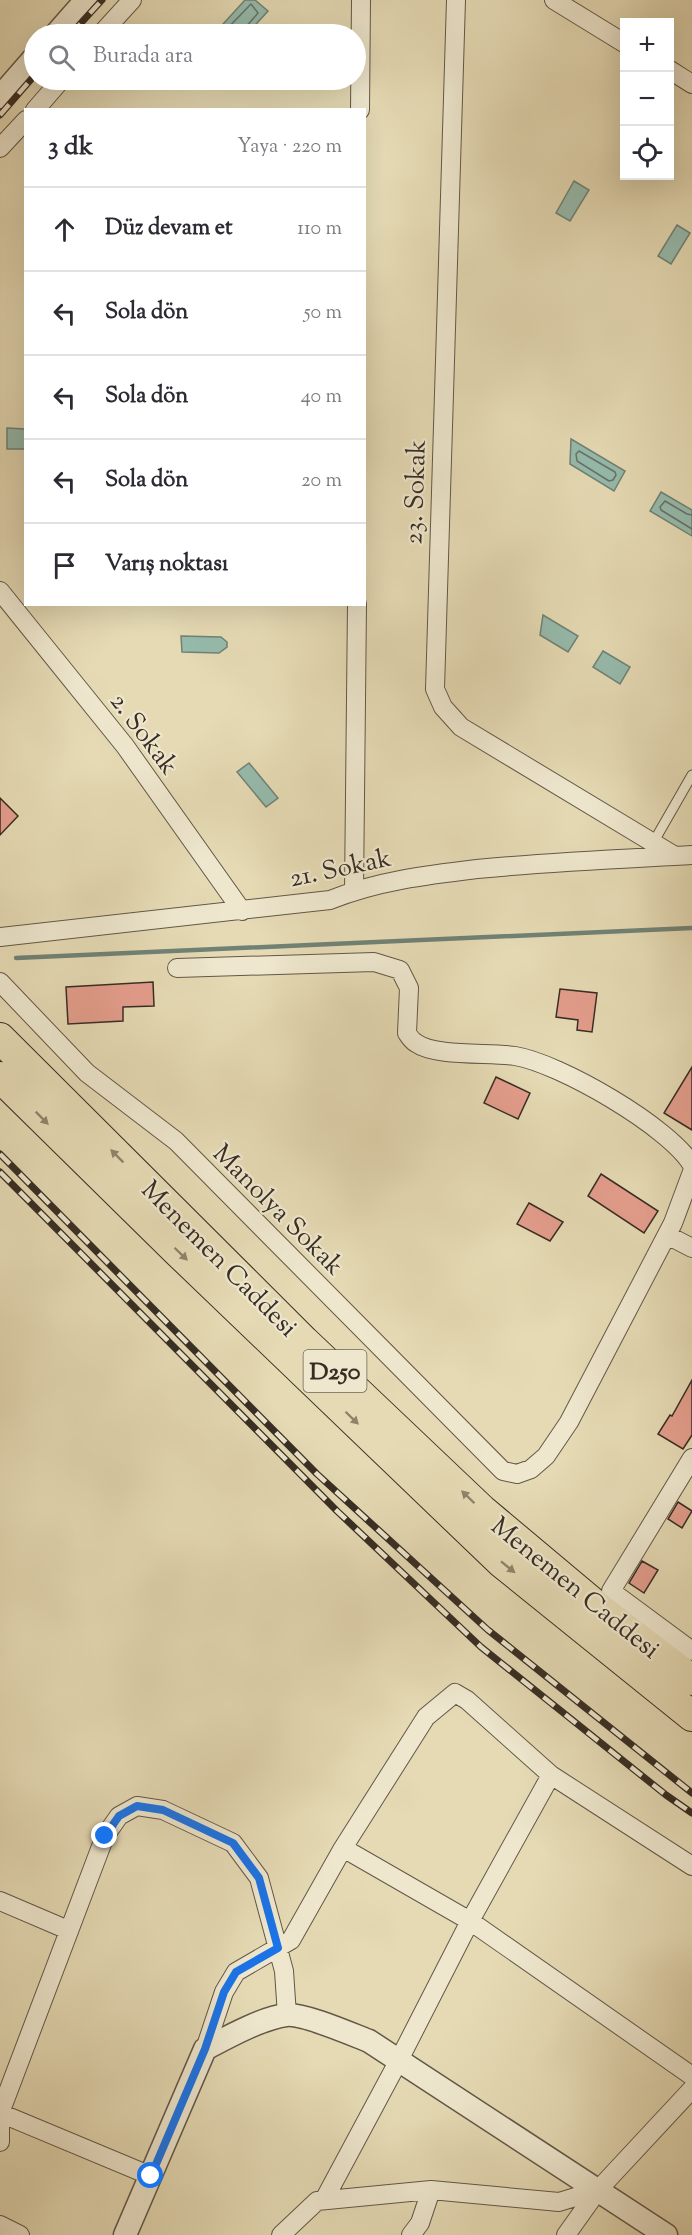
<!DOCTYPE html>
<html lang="tr">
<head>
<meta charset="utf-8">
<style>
	body { margin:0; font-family:"Sorts Mill Goudy",serif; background:#f2f2f3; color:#2b2b33 }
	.controls { position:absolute; right:18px; top:18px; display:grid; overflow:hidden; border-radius:0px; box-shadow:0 6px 24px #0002 }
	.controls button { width:54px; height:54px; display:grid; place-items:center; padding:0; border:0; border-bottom:2px solid #e1e1e2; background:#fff; color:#2b2b33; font:30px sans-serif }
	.stop { position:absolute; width:18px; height:18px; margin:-14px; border:4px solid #1a73e8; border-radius:50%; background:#fff }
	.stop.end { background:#1a73e8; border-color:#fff; box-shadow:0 2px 6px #0008 }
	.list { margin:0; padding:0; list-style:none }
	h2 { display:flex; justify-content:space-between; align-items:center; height:78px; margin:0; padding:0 24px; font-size:26px }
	h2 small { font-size:20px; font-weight:400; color:#7c7c81 }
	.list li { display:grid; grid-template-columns:39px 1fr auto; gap:18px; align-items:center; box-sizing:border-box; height:84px; padding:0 24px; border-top:2px solid #e1e1e2 }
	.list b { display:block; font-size:22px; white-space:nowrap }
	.list em { font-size:20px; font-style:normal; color:#7c7c81 }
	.icon { flex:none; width:33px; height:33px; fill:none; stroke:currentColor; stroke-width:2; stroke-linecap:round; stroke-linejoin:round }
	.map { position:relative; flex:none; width:692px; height:2235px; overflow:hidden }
	.search { position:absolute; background:#fff; box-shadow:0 6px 24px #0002; left:24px; top:24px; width:342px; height:66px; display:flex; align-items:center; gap:15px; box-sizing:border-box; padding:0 21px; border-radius:33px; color:#7c7c81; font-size:22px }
	.panel { position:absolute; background:#fff; box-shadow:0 6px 24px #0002; left:24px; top:108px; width:342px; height:498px; border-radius:0px }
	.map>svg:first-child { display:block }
</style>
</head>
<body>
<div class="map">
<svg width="692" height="2235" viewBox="0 0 692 2235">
	<rect width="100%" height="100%" fill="#e5dab4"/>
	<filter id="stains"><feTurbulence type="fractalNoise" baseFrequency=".00333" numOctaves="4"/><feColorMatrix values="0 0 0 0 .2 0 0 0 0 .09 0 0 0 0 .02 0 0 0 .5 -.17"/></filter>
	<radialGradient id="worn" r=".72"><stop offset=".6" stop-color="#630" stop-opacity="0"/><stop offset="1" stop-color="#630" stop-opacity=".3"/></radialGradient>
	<path fill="#96bbad" stroke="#708276" stroke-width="1.5" d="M 245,0 L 255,0 L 268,11 L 247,34 L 214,34 Z
		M 574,181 L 589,190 L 570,221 L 556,213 Z
		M 677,225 L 690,233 L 671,264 L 658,256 Z
		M 7,428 L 25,429 L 25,449 L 7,449 Z
		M 571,439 L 625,471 L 614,491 L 570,464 Z
		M 661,492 L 692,510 L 692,536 L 650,511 Z
		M 543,615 L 578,636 L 568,652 L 540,635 Z
		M 181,636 L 221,637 L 227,642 L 227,647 L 219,653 L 182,652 Z
		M 603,651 L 630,667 L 620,684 L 593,667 Z
		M 249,763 L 278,798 L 266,807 L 237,772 Z"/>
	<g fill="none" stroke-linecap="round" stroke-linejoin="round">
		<path stroke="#667468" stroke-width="1.5" d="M 222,34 L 251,4 L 258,13 L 244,29 L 243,34
			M 579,451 L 615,472 L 616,475 L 613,480 L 609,481 L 577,461 L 576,454 Z
			M 692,515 L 687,514 L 665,501 L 660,507 L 661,510 L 692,529"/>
		<path stroke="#708276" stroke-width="4.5" d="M 16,958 L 692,928"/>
	</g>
	<path fill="#e49e8d" stroke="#372d24" stroke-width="1.5" d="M 0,798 L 18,816 L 0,835 Z
		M 153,982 L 154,1006 L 123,1007 L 123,1021 L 68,1024 L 66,987 Z
		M 560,989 L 597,993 L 592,1032 L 577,1030 L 578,1020 L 556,1017 Z
		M 692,1067 L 692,1130 L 664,1113 Z
		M 496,1077 L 530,1093 L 518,1119 L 484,1103 Z
		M 601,1174 L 658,1211 L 644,1233 L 588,1196 Z
		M 529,1203 L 563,1222 L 550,1241 L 517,1224 Z
		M 692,1380 L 692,1435 L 683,1449 L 658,1434 L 670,1415 L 672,1416 Z
		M 678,1502 L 692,1511 L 682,1528 L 668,1519 Z
		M 642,1561 L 658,1570 L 644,1593 L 629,1583 Z"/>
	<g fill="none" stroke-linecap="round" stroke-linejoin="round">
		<defs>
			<path id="service" d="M 653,843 L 692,775"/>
			<path id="minor" d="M 456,0 L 435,689 L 443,707 L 461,727 L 675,856
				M 554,0 L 624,43
				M 101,34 L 132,0
				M 670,70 L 692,84
				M 35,110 L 61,80
				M 360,110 L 361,0
				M 0,148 L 26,120
				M 0,591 L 125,746 L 242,911
				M 354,891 L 357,604
				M 0,937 L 330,900 C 377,881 427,875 477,869 C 549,862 620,859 692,855
				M 177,968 L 374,962 L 400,970 L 409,988 L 407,1033 C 409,1036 412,1041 416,1043 C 435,1057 490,1052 515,1056 C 559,1063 670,1127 692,1165
				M 0,982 L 87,1073 L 176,1141 L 503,1471 L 517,1474 L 531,1469 L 546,1456 L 569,1422 L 673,1223 L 692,1172
				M 667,1235 L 692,1248
				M 692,1458 L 611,1591 L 692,1651
				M 343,1848 L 470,1921 L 692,2076
				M 0,1901 L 68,1930
				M 205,2049 L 224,1992 L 236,1972 L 291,1940 L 343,1848 L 426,1717 L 455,1693 L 467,1700 L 551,1775 L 692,1866
				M 0,2113 L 151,2176
				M 0,2142 L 0,2113 L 105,1836 L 119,1816 L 137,1806 L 163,1810 L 233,1843 L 259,1878 L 284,1971 L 287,2015
				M 324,2200 L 399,2060 L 470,1921 L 551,1775
				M 0,2225 L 20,2235
				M 281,2235 L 317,2201 L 431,2190 L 559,2202 L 598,2190 L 692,2089
				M 411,2235 L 420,2223 L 431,2190
				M 566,2235 L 598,2190"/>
			<path id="tertiary" d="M 56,34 L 86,0
				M 0,97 L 34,58
				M 125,2235 L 205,2049 C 226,2038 262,2018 286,2015 C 303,2013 351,2034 369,2041 L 666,2235"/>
			<path id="trunk" d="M 0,1038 L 304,1341 L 482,1510 L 600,1609 L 692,1680
				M 0,1077 L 178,1252 L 501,1562 L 692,1716"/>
		</defs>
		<use href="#service" stroke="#625848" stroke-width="11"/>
		<use href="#minor" stroke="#625848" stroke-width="20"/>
		<use href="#tertiary" stroke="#625848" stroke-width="25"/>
		<use href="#trunk" stroke="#372d24" stroke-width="32"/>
		<use href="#service" stroke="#eee7ce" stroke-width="9"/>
		<use href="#minor" stroke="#eee7ce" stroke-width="18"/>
		<use href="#tertiary" stroke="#eee7ce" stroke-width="22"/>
		<use href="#trunk" stroke="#e5dab4" stroke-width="30"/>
		<defs>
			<path id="rail" d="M 71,34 L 102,0
				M 0,115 L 34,76
				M 0,1154 L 317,1474 L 488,1630 L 692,1793
				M 0,1172 L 337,1511 L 481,1647 L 666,1795 L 692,1813"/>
		</defs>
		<use href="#rail" stroke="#372d24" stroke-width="7"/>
		<use href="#rail" stroke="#eee7ce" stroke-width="4.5" stroke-dasharray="14" stroke-linecap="butt"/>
	</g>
	<defs><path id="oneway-solid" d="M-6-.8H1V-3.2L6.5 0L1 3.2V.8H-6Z" transform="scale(1.5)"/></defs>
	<g fill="#8e846c">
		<use href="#oneway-solid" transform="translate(42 1118) rotate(45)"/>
		<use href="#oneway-solid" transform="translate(117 1156) rotate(-135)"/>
		<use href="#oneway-solid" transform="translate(181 1254) rotate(44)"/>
		<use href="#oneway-solid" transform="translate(352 1418) rotate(44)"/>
		<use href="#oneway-solid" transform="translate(468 1497) rotate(-136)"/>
		<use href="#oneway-solid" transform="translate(508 1567) rotate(39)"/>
	</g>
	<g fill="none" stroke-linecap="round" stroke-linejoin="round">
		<path stroke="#1a73e8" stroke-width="8" d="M 105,1836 L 119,1816 L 137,1806 L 163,1810 L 233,1843 L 259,1878 L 278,1948 L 236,1972 L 224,1992 L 205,2049 L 151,2176"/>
	</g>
	<g text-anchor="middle" stroke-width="4.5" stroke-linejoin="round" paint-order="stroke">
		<rect fill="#eee7ce" stroke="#6e6557" stroke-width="1.5" x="303.5" y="1350" width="63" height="42" rx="4.5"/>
		<g font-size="24" font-weight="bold" fill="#372d24">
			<text x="335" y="1379">D250</text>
		</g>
		<g font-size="26" fill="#372d24" stroke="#eee7ce">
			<text transform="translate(414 492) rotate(-88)" y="9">23. Sokak</text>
			<text transform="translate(145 733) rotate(53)" y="9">2. Sokak</text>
			<text transform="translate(340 867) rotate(-12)" y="9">21. Sokak</text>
			<text transform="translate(279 1209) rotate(45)" y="9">Manolya Sokak</text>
			<text transform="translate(220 1258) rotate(45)" y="9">Menemen Caddesi</text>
			<text transform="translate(576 1587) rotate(39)" y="9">Menemen Caddesi</text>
		</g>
	</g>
	<rect width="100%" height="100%" filter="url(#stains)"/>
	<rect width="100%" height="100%" fill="url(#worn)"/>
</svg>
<div class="controls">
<button>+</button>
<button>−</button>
<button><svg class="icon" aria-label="locate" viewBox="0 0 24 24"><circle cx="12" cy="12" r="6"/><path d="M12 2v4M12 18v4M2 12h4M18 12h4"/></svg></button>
</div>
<div class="stop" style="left:151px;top:2176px"></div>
<div class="stop end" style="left:105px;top:1836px"></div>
<div class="search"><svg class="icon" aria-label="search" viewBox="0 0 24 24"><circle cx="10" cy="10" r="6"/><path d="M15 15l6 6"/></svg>Burada ara</div>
<section class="panel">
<h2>3 dk<small>Yaya · 220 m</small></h2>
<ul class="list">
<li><svg class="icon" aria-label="ahead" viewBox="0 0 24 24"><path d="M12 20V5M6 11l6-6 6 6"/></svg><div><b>Düz devam et</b></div><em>110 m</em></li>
<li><svg class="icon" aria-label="left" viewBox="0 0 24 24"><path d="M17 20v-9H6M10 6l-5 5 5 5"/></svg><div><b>Sola dön</b></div><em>50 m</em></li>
<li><svg class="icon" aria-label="left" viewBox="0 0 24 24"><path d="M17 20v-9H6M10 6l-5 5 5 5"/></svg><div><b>Sola dön</b></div><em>40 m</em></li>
<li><svg class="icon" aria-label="left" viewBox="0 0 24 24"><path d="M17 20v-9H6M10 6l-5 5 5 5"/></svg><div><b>Sola dön</b></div><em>20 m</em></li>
<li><svg class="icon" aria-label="arrive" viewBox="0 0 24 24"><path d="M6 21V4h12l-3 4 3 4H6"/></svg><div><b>Varış noktası</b></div></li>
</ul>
</section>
</div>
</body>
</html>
